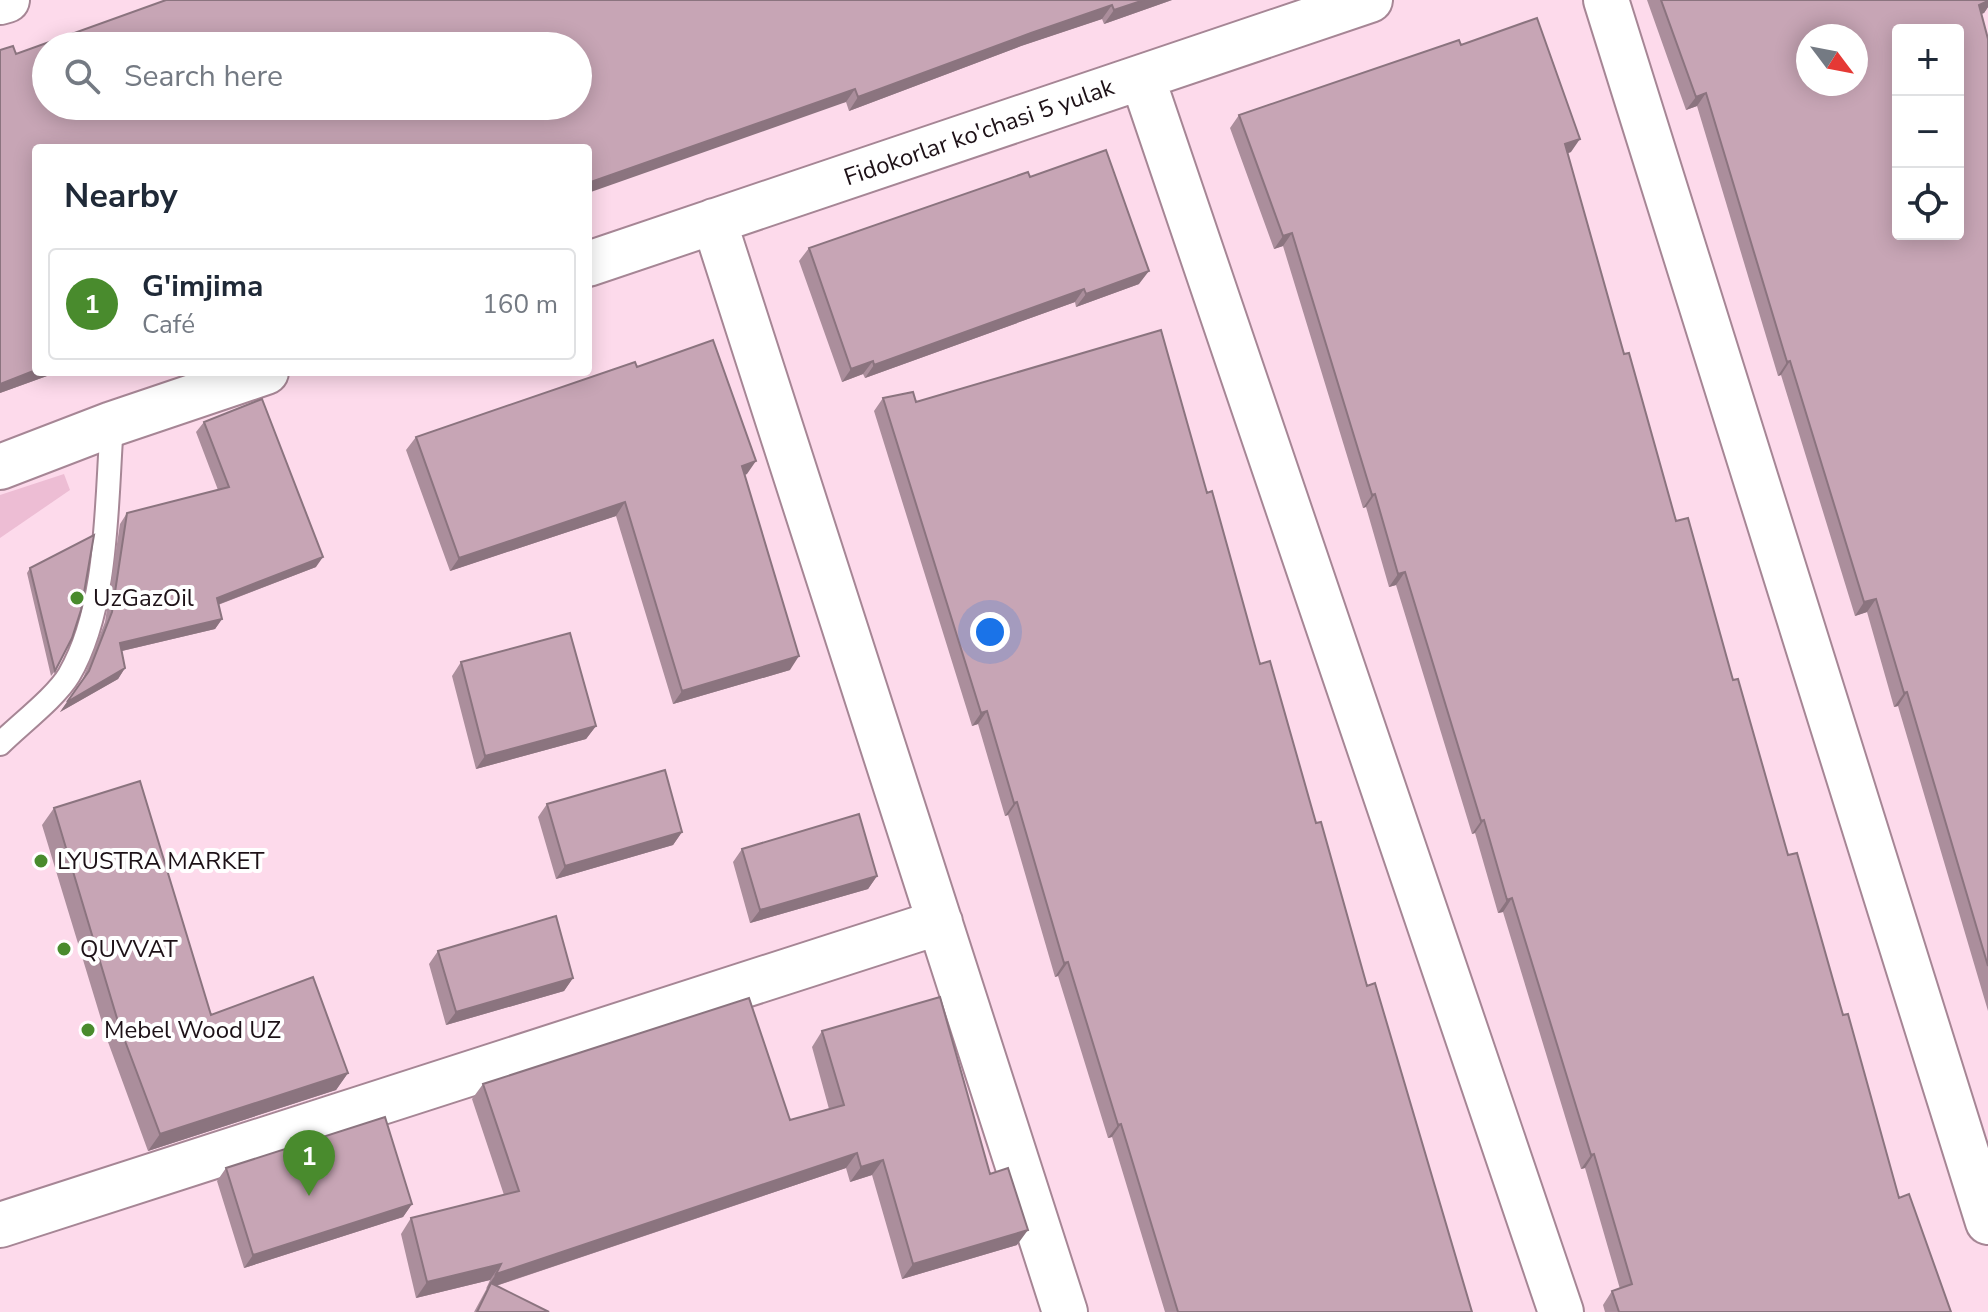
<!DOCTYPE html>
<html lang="en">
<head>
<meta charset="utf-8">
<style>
	body { margin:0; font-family:"Nunito Sans",sans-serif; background:#f2f2f3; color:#1f2937 }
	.controls { position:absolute; right:24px; top:24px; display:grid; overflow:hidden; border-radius:8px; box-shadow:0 4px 20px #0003 }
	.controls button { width:72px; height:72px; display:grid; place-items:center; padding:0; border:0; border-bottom:2px solid #e0e1e3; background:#fff; color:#1f2937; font:40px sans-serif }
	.compass { position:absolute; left:1796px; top:24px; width:72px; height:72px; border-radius:50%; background:#fff; box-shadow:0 4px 20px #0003; rotate:122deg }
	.you { position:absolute; left:990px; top:632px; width:28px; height:28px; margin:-20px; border:6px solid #fff; border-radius:50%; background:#1a73e8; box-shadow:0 0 0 12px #1a73e833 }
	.badge { display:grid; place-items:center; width:52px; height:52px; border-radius:50%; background:#498b2d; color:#fff; font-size:26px; font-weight:700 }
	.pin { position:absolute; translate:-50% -66px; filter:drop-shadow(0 2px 4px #0008) }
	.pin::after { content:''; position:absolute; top:42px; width:28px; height:24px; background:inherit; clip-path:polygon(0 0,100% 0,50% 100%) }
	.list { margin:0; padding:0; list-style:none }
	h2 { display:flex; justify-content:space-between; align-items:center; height:104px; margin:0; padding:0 32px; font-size:34px }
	h2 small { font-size:26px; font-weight:400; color:#747a83 }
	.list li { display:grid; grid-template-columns:52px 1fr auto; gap:24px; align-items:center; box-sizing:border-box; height:112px; margin:0 16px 16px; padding:0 16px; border:2px solid #e0e1e3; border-radius:8px }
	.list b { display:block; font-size:30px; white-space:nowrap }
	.list p { margin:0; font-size:26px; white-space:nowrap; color:#747a83 }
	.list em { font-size:26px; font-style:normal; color:#747a83 }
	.icon { flex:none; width:44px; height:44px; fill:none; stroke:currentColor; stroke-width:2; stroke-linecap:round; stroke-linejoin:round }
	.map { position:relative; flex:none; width:1988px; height:1312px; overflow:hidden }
	.search { position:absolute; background:#fff; box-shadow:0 4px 20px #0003; left:32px; top:32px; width:560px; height:88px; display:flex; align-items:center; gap:20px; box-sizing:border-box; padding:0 28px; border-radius:44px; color:#747a83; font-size:30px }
	.panel { position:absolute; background:#fff; box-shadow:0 4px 20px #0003; left:32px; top:144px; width:560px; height:232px; border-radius:8px }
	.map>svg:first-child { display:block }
</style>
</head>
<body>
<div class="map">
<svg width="1988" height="1312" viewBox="0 0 1988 1312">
	<rect width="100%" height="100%" fill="#fddaeb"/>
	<path fill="#edbdd4" d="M 64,474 L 70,490 L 0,538 L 0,495 Z"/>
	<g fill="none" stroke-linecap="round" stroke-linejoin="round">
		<defs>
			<path id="lane" d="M 0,744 C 19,725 56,697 69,675 C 109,607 106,501 112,424"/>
			<path id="street" d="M 1606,0 L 1988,1222
				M 0,2 L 7,0
				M 1142,77 L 1561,1312
				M 714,221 L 1065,1312
				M 588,264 L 1370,0
				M 0,467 L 112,424 L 266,372
				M 0,1225 L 940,922"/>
		</defs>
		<use href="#lane" stroke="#a68695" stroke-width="26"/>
		<use href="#street" stroke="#a68695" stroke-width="48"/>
		<use href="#lane" stroke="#fff" stroke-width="22"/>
		<use href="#street" stroke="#fff" stroke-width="44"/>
	</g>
	<path fill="#ab8e9c" d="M 1172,0 L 1104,24 L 1102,19 L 1021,46 L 849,111 L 846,102 L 588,148 L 36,372 L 58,372 L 0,393 L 16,54 Z
		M 1647,0 L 1988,0 L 1988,7 L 1984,13 L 1981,14 L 1988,39 L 1988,1011 L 1898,706 L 1894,707 L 1867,612 L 1855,616 L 1781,375 L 1778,376 L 1697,106 L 1686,110 Z
		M 1461,45 L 1571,152 L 1567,153 L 1624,354 L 1676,521 L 1733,680 L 1788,855 L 1843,1015 L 1899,1198 L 1951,1312 L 1605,1312 L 1603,1305 L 1612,1291 L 1620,1289 L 1585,1168 L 1581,1169 L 1503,912 L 1498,913 L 1475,833 L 1472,834 L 1396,585 L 1389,587 L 1366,507 L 1363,508 L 1283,246 L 1274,249 L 1230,128 L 1239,115 Z
		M 1030,177 L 1139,284 L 1076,307 L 1075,302 L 865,378 L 863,374 L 842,382 L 799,261 L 809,248 Z
		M 637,367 L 747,474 L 744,475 L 790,670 L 673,704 L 616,516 L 450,571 L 406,450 L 416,437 Z
		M 883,398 L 916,402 L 1207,493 L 1260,664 L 1316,823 L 1367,986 L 1472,1312 L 1165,1312 L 1112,1137 L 1108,1138 L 1058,976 L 1055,977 L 1008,815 L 1005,816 L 978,724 L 972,726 L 874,411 Z
		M 204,422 L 316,567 L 218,605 L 222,619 L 215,629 L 122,651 L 125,668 L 118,679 L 60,712 L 82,681 L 105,622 L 120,524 L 127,513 L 218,490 L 196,432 Z
		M 30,568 L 55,671 L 51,676 L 27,573 Z
		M 461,662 L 596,726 L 586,739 L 476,769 L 452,676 Z
		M 547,804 L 682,832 L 673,845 L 556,879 L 538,817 Z
		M 54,808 L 211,1015 L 348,1073 L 336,1090 L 148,1151 L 108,1042 L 42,825 Z
		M 742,849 L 877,876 L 868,889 L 750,923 L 733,862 Z
		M 438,951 L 573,978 L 564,991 L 446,1025 L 429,964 Z
		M 822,1031 L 990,1174 L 1017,1245 L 902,1279 L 872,1175 L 850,1182 L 846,1168 L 496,1286 L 549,1312 L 474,1312 L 487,1288 L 486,1289 L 490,1280 L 416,1298 L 401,1234 L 411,1218 L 504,1195 L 472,1099 L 483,1084 L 790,1120 L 829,1109 L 812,1047 Z
		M 226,1168 L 412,1204 L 403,1217 L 244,1268 L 217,1181 Z"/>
	<path fill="#8b747f" d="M 1144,0 L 1172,0 L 1104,24 L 1114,10 Z
		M 1988,1 L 1988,7 L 1984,13 L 1969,18 L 1979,5 Z
		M 1112,5 L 1102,19 L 1021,46 L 849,111 L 858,97 L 1031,33 Z
		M 855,89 L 846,102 L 588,193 L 588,183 Z
		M 1706,93 L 1697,106 L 1686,110 L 1696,97 Z
		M 1580,139 L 1571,152 L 1555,158 L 1565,144 Z
		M 1292,233 L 1283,246 L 1274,249 L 1283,236 Z
		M 1149,271 L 1139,284 L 1076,307 L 1086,294 Z
		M 1084,289 L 1075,302 L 865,378 L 874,365 Z
		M 873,361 L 863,374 L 842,382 L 851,369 Z
		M 1790,361 L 1781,375 L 1778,376 L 1787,362 Z
		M 36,370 L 36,372 L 58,372 L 0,393 L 0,384 Z
		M 756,461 L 747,474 L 732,479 L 742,466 Z
		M 1375,494 L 1366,507 L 1363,508 L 1372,495 Z
		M 625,502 L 616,516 L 450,571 L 459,558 Z
		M 323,557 L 316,567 L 209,608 L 217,598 Z
		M 1405,572 L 1396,585 L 1389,587 L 1398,574 Z
		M 1876,599 L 1867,612 L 1855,616 L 1864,602 Z
		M 222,619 L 215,629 L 113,653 L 120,643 Z
		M 799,656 L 790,670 L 673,704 L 682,691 Z
		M 125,668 L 118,679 L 60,712 L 67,702 Z
		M 1907,692 L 1898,706 L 1894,707 L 1904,693 Z
		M 987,711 L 978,724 L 972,726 L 981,713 Z
		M 596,726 L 586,739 L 476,769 L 485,756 Z
		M 1017,802 L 1008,815 L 1005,816 L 1014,803 Z
		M 1484,820 L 1475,833 L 1472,834 L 1481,821 Z
		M 682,832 L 673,845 L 556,879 L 565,866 Z
		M 877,876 L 868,889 L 750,923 L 760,910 Z
		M 1512,898 L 1503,912 L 1498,913 L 1507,900 Z
		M 1068,962 L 1058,976 L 1055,977 L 1064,963 Z
		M 573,978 L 564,991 L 446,1025 L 456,1012 Z
		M 348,1073 L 336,1090 L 148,1151 L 160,1134 Z
		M 1121,1124 L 1112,1137 L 1108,1138 L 1118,1125 Z
		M 857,1153 L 846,1168 L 489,1288 L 491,1283 L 486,1289 L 496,1274 Z
		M 1594,1154 L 1585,1168 L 1581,1169 L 1591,1155 Z
		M 883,1160 L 872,1175 L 850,1182 L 861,1167 Z
		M 412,1204 L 403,1217 L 244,1268 L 253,1255 Z
		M 1028,1230 L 1017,1245 L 902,1279 L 913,1264 Z
		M 501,1264 L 490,1280 L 416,1298 L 427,1282 Z"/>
	<path fill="#c7a5b5" stroke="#8b747f" stroke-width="2" fill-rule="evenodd" d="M 166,0 L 1144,0 L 1114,10 L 1112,5 L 1031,33 L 858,97 L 855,89 L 588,183 L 588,148 L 36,148 L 36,370 L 0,384 L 0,50 L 13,46 L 16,54 ZM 46,46 L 578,46 L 578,106 L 46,106 Z
		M 1661,0 L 1988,0 L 1988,1 L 1979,5 L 1988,39 L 1988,966 L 1907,692 L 1904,693 L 1876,599 L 1864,602 L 1790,361 L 1787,362 L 1706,93 L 1696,97 ZM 1898,30 L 1958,30 L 1958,234 L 1898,234 ZM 1808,36 L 1856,36 L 1856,84 L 1808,84 Z
		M 1537,18 L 1580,139 L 1565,144 L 1624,354 L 1629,353 L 1676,521 L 1688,518 L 1733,680 L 1738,679 L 1788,855 L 1797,853 L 1843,1015 L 1848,1014 L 1899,1198 L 1909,1194 L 1951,1312 L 1619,1312 L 1612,1291 L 1632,1284 L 1594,1154 L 1591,1155 L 1512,898 L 1507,900 L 1484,820 L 1481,821 L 1405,572 L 1398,574 L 1375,494 L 1372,495 L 1292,233 L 1283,236 L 1239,115 L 1459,40 L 1461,45 Z
		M 1106,150 L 1149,271 L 1086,294 L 1084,289 L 874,365 L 873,361 L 851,369 L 809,248 L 1028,172 L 1030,177 Z
		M 1161,330 L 1207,493 L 1212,491 L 1260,664 L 1270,661 L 1316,823 L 1321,822 L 1367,986 L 1375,983 L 1472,1312 L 1178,1312 L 1121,1124 L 1118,1125 L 1068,962 L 1064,963 L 1017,802 L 1014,803 L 987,711 L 981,713 L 883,398 L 913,392 L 916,402 Z
		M 713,340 L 756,461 L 742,466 L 799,656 L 682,691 L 625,502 L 459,558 L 416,437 L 635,362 L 637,367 Z
		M 262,399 L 323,557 L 217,598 L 222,619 L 120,643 L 125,668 L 67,702 L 89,671 L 112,612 L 127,513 L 229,487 L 204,422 Z
		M 94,535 L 81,610 L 72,638 L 55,671 L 30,568 Z
		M 570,633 L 596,726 L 485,756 L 461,662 Z
		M 665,770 L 682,832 L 565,866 L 547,804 Z
		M 140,781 L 211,1015 L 313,977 L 348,1073 L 160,1134 L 119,1025 L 54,808 Z
		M 859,814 L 877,876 L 760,910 L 742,849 Z
		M 556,916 L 573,978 L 456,1012 L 438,951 Z
		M 940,997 L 990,1174 L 1008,1168 L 1028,1230 L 913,1264 L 883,1160 L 861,1167 L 857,1153 L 496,1274 L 501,1264 L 427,1282 L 411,1218 L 519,1191 L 483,1084 L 749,998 L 790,1120 L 844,1105 L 822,1031 Z
		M 385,1117 L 412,1204 L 253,1255 L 226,1168 Z
		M 491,1283 L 549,1312 L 477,1312 Z"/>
	<g fill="#498b2d" stroke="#fff" stroke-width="3">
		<circle cx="77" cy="598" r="8"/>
		<circle cx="41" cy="861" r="8"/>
		<circle cx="64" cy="949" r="8"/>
		<circle cx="88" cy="1030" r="8"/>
	</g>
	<g text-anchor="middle" stroke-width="8" stroke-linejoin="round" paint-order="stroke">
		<g font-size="24" fill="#1d1117" stroke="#fff">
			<text transform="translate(979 132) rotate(-19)" y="8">Fidokorlar ko'chasi 5 yulak</text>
		</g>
		<g font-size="24" fill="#1d1117" stroke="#fff" text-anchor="start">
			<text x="93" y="606">UzGazOil</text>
			<text x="57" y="869">LYUSTRA MARKET</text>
			<text x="80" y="957">QUVVAT</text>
			<text x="104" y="1038">Mebel Wood UZ</text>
		</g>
	</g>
</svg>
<div class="controls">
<button>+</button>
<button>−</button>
<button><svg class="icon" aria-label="locate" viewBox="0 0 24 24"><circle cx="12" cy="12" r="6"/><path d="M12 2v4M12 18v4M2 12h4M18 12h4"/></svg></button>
</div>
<svg class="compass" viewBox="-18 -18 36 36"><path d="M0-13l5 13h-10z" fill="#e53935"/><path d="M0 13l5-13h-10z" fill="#747a83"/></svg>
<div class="you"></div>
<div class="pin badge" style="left:309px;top:1196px">1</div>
<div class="search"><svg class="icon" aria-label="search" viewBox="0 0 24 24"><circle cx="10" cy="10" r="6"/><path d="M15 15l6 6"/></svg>Search here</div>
<section class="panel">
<h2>Nearby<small></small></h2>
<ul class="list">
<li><span class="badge">1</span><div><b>G'imjima</b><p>Café</p></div><em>160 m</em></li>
</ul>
</section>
</div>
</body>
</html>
